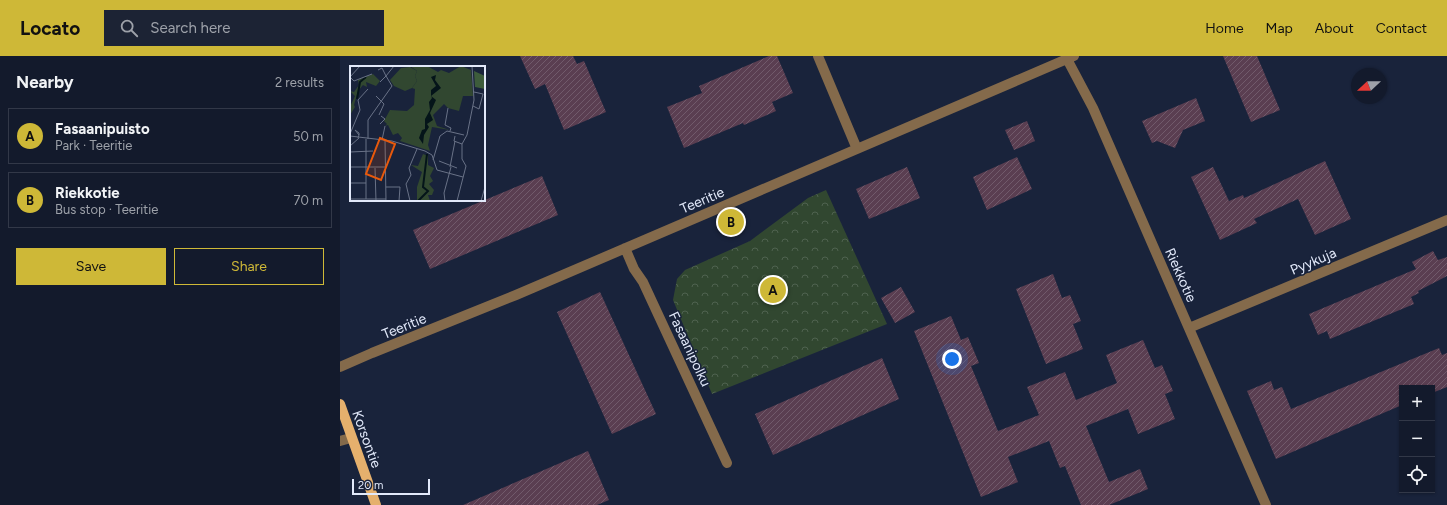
<!DOCTYPE html>
<html lang="en">
<head>
<meta charset="utf-8">
<style>
	body { margin:0; font-family:Figtree,sans-serif; background:#1c2334; color:#f1f3f6 }
	.controls { position:absolute; right:12px; bottom:12px; display:grid; overflow:hidden; border-radius:0px; box-shadow:0 1px 3px #0004 }
	.controls button { width:36px; height:36px; display:grid; place-items:center; padding:0; border:0; border-bottom:1px solid #323848; background:#131a2c; color:#f1f3f6; font:20px sans-serif }
	.compass { position:absolute; left:1011px; top:12px; width:36px; height:36px; border-radius:50%; background:#131a2c; box-shadow:0 1px 3px #0004; rotate:248deg }
	.scale { position:absolute; left:12px; bottom:10px; width:78px; box-sizing:border-box; padding-left:4px; border:2px solid #e2e9fa; border-top:0; font-size:11px; line-height:14px; white-space:nowrap; color:#e2e9fa; -webkit-text-stroke:3px #19233b; paint-order:stroke }
	.you { position:absolute; left:612px; top:303px; width:14px; height:14px; margin:-10px; border:3px solid #fff; border-radius:50%; background:#1a73e8; box-shadow:0 0 0 6px #1a73e833 }
	.badge { display:grid; place-items:center; width:26px; height:26px; border-radius:50%; background:#ceb837; color:#111; font-size:13px; font-weight:700 }
	.pin { position:absolute; translate:-50% -50%; border:2px solid #fff; box-shadow:0 1px 4px #0006 }
	.list { margin:0; padding:0; list-style:none }
	h2 { display:flex; justify-content:space-between; align-items:center; height:52px; margin:0; padding:0 16px; font-size:17px }
	h2 small { font-size:13px; font-weight:400; color:#9da1a9 }
	.list li { display:grid; grid-template-columns:26px 1fr auto; gap:12px; align-items:center; box-sizing:border-box; height:56px; margin:0 8px 8px; padding:0 8px; border:1px solid #323848; border-radius:0px }
	.list b { display:block; font-size:15px; white-space:nowrap }
	.list p { margin:0; font-size:13px; white-space:nowrap; color:#9da1a9 }
	.list em { font-size:13px; font-style:normal; color:#9da1a9 }
	.actions { display:flex; gap:8px; padding:12px 16px }
	.actions a { flex:1; padding:9px 0; border:1px solid #ceb837; border-radius:0px; text-align:center; font-size:14px; color:#ceb837 }
	.actions .main { background:#ceb837; color:#111 }
	.icon { flex:none; width:22px; height:22px; fill:none; stroke:currentColor; stroke-width:2; stroke-linecap:round; stroke-linejoin:round }
	.map { position:relative; flex:none; width:1107px; height:449px; overflow:hidden }
	header { display:flex; align-items:center; gap:24px; box-sizing:border-box; height:56px; padding:0 20px; background:#ceb837; color:#111 }
	header strong { font-size:19px }
	nav { display:flex; gap:22px; margin-inline-start:auto; font-size:14px }
	.search { width:280px; height:36px; background:#1c2334; display:flex; align-items:center; gap:10px; box-sizing:border-box; padding:0 14px; border-radius:0px; color:#9da1a9; font-size:15px }
	main { display:flex }
	aside { flex:1; background:#131a2c }
	.map>svg:first-child { display:block }
</style>
</head>
<body>
<header>
<strong>Locato</strong>
<div class="search"><svg class="icon" aria-label="search" viewBox="0 0 24 24"><circle cx="10" cy="10" r="6"/><path d="M15 15l6 6"/></svg>Search here</div>
<nav><a>Home</a><a>Map</a><a>About</a><a>Contact</a></nav>
</header>
<main>
<aside>
<h2>Nearby<small>2 results</small></h2>
<ul class="list">
<li><span class="badge">A</span><div><b>Fasaanipuisto</b><p>Park · Teeritie</p></div><em>50 m</em></li>
<li><span class="badge">B</span><div><b>Riekkotie</b><p>Bus stop · Teeritie</p></div><em>70 m</em></li>
</ul>
<div class="actions"><a class="main">Save</a><a>Share</a></div>
</aside>
<div class="map">
<svg width="1107" height="449" viewBox="0 0 1107 449">
	<defs>
		<pattern id="park-crowns" width="20" height="18" patternUnits="userSpaceOnUse"><rect width="20" height="18" fill="#314730"/><path d="M2 6a3 3 0 1 1 6 0M12 15a3 3 0 1 1 6 0" fill="none" stroke="#4f624f"/></pattern>
		<pattern id="building-hatch" width="6" height="6" patternUnits="userSpaceOnUse"><rect width="6" height="6" fill="#5a3e51"/><path d="M-1 1l2-2M0 6l6-6M5 7l2-2" fill="none" stroke="#715a6b"/></pattern>
	</defs>
	<rect width="100%" height="100%" fill="#19233b"/>
	<path fill="url(#park-crowns)" d="M 486,134 L 547,268 L 372,338 L 333,244 L 337,223 L 345,214 L 410,185 L 468,142 Z"/>
	<path fill="url(#building-hatch)" d="M 180,0 L 233,0 L 237,8 L 244,5 L 266,56 L 224,74 L 205,28 L 195,33 Z
		M 429,0 L 437,0 L 453,37 L 432,46 L 436,55 L 404,69 L 403,67 L 344,92 L 327,51 L 362,37 L 359,30 Z
		M 883,0 L 917,0 L 940,54 L 911,66 Z
		M 856,42 L 865,65 L 843,74 L 835,92 L 817,85 L 812,87 L 802,65 Z
		M 687,65 L 695,85 L 674,94 L 665,74 Z
		M 677,101 L 692,133 L 647,154 L 633,121 Z
		M 985,105 L 1011,163 L 975,179 L 958,143 L 914,163 L 917,167 L 880,184 L 851,121 L 873,111 L 889,145 L 903,139 L 904,142 L 911,139 Z
		M 567,111 L 580,142 L 529,163 L 516,133 Z
		M 202,120 L 218,159 L 90,213 L 73,174 Z
		M 1093,195 L 1098,204 L 1107,201 L 1107,220 L 1078,235 L 1079,237 L 1071,241 L 1074,248 L 990,283 L 987,275 L 978,279 L 969,258 L 1076,213 L 1072,206 Z
		M 713,218 L 722,242 L 730,239 L 741,265 L 733,268 L 743,293 L 706,308 L 676,233 Z
		M 561,231 L 575,256 L 555,267 L 541,242 Z
		M 260,236 L 316,358 L 272,378 L 217,256 Z
		M 611,260 L 621,284 L 628,281 L 639,307 L 631,310 L 658,375 L 699,359 L 687,331 L 725,316 L 736,344 L 777,327 L 766,299 L 803,284 L 815,312 L 822,309 L 833,335 L 825,338 L 835,363 L 798,378 L 788,353 L 746,370 L 769,426 L 800,413 L 808,433 L 769,449 L 741,449 L 725,410 L 720,412 L 709,385 L 668,401 L 678,426 L 641,441 L 574,275 Z
		M 1099,292 L 1102,299 L 1107,297 L 1107,331 L 1092,337 L 1092,332 L 1062,332 L 1062,349 L 936,403 L 907,335 L 931,325 L 934,334 L 942,331 L 951,353 Z
		M 542,302 L 559,343 L 433,399 L 415,358 Z
		M 248,395 L 269,444 L 257,449 L 123,449 Z"/>
	<g fill="none" stroke-linecap="round" stroke-linejoin="round">
		<path stroke="#846a4b" stroke-width="10" d="M 478,0 L 517,93
			M 727,3 L 753,52 L 926,449
			M 285,192 L 294,213 L 303,226 L 387,407
			M 849,272 L 1107,164
			M 0,311 L 32,297 L 176,239 L 734,0
			M 0,385 L 11,382"/>
		<path stroke="#e5b06d" stroke-width="10" d="M 0,348 L 36,449"/>
	</g>
	<g text-anchor="middle" stroke-width="3" stroke-linejoin="round" paint-order="stroke">
		<g font-size="14" fill="#e2e9fa" stroke="#19233b">
			<text transform="translate(362 144) rotate(-23)" y="5">Teeritie</text>
			<text transform="translate(973 205) rotate(-23)" y="5">Pyykuja</text>
			<text transform="translate(841 219) rotate(66)" y="5">Riekkotie</text>
			<text transform="translate(64 270) rotate(-22)" y="5">Teeritie</text>
			<text transform="translate(350 293) rotate(65)" y="5">Fasaanipolku</text>
			<text transform="translate(27 383) rotate(70)" y="5">Korsontie</text>
		</g>
	</g>
	<g transform="translate(10 10)">
		<rect width="135" height="135" fill="#19233b"/>
		<path d="M 124,5 L 135,10 L 135,23 L 125,21 Z" fill="#3d5c3b"/>
		<path d="M 60,0 L 77,0 L 88,6 L 91,4 L 99,7 L 111,0 L 121,4 L 123,30 L 113,30 L 109,45 L 98,42 L 94,38 L 83,49 L 87,60 L 100,64 L 82,61 L 78,79 L 80,85 L 50,75 L 52,72 L 48,67 L 43,69 L 38,59 L 35,60 L 37,58 L 34,55 L 40,44 L 57,45 L 64,39 L 65,23 L 62,22 L 67,15 L 65,10 L 67,5 ZM 23,8 L 30,15 L 26,20 L 16,16 L 17,21 L 13,19 L 8,25 L 4,39 L 5,41 L 0,49 L 0,41 L 5,30 L 0,25 L 4,26 L 9,19 L 8,14 ZM 73,88 L 78,90 L 78,99 L 84,102 L 80,110 L 83,115 L 79,118 L 84,124 L 82,129 L 78,129 L 80,135 L 67,135 L 67,121 L 72,106 L 61,99 L 68,100 Z" fill="#314730"/>
		<path d="M 60,1 L 67,5 L 65,10 L 67,15 L 62,22 L 55,25 L 44,20 L 40,14 L 51,2 Z" fill="#314730"/>
		<path d="M 86,9 L 85,14 L 91,22 L 81,30 L 86,34 L 80,47 L 83,54 L 77,58 L 79,61 L 74,69 L 73,78 L 69,72 L 72,64 L 75,63 L 75,53 L 80,44 L 79,36 L 82,32 L 81,30 L 81,24 L 86,20 L 81,11 Z" fill="#041419"/>
		<path fill="none" stroke="#041419" stroke-width="2" d="M 7,33 L 10,16 L 16,11M 68,135 L 78,125 L 73,121 L 77,88"/>
		<path fill="none" stroke="#697287" stroke-width="1" d="M 28,4 L 32,2 L 36,10 L 30,16M 0,11 L 4,15 L 22,8M 0,11 L 10,0M 26,30 L 34,38 L 29,49M 123,40 L 129,43 L 133,28 L 124,26M 98,42 L 95,59 L 101,62 L 100,65M 30,58 L 35,53 L 31,50M 0,68 L 10,44 L 8,34 L 18,23M 0,70 L 42,75 L 75,85 L 82,89 L 87,104 L 113,111M 105,70 L 104,75 L 112,78M 8,72 L 9,69 L 9,67 L 5,64 L 9,69M 16,73 L 16,133M 18,73 L 18,54 L 42,20 L 36,10 L 44,0M 32,74 L 35,60M 35,74 L 36,135M 0,80 L 9,72M 0,86 L 23,85M 83,94 L 90,70 L 97,65 L 114,69M 89,95 L 107,102M 0,101 L 35,101M 100,101 L 105,75M 25,102 L 26,135M 0,117 L 16,117M 36,121 L 50,121 L 49,135M 0,133 L 36,133M 60,135 L 56,118 L 61,109 L 59,102 L 67,83M 95,135 L 94,127 L 101,101M 107,135 L 116,100 L 112,93 L 112,78 L 117,69 L 124,34 L 122,0M 131,135 L 135,121"/>
		<path fill="#e8590c" fill-opacity="0.15" stroke="#e8590c" stroke-width="2" d="M 30,72 L 45,78 L 31,114 L 16,108 Z"/>
		<rect width="135" height="135" fill="none" stroke="#e2e9fa" stroke-width="2"/>
	</g>
</svg>
<div class="controls">
<button>+</button>
<button>−</button>
<button><svg class="icon" aria-label="locate" viewBox="0 0 24 24"><circle cx="12" cy="12" r="6"/><path d="M12 2v4M12 18v4M2 12h4M18 12h4"/></svg></button>
</div>
<svg class="compass" viewBox="-18 -18 36 36"><path d="M0-13l5 13h-10z" fill="#e53935"/><path d="M0 13l5-13h-10z" fill="#9da1a9"/></svg>
<div class="scale">20 m</div>
<div class="you"></div>
<div class="pin badge" style="left:433px;top:234px">A</div>
<div class="pin badge" style="left:391px;top:166px">B</div>
</div>
</main>
</body>
</html>
